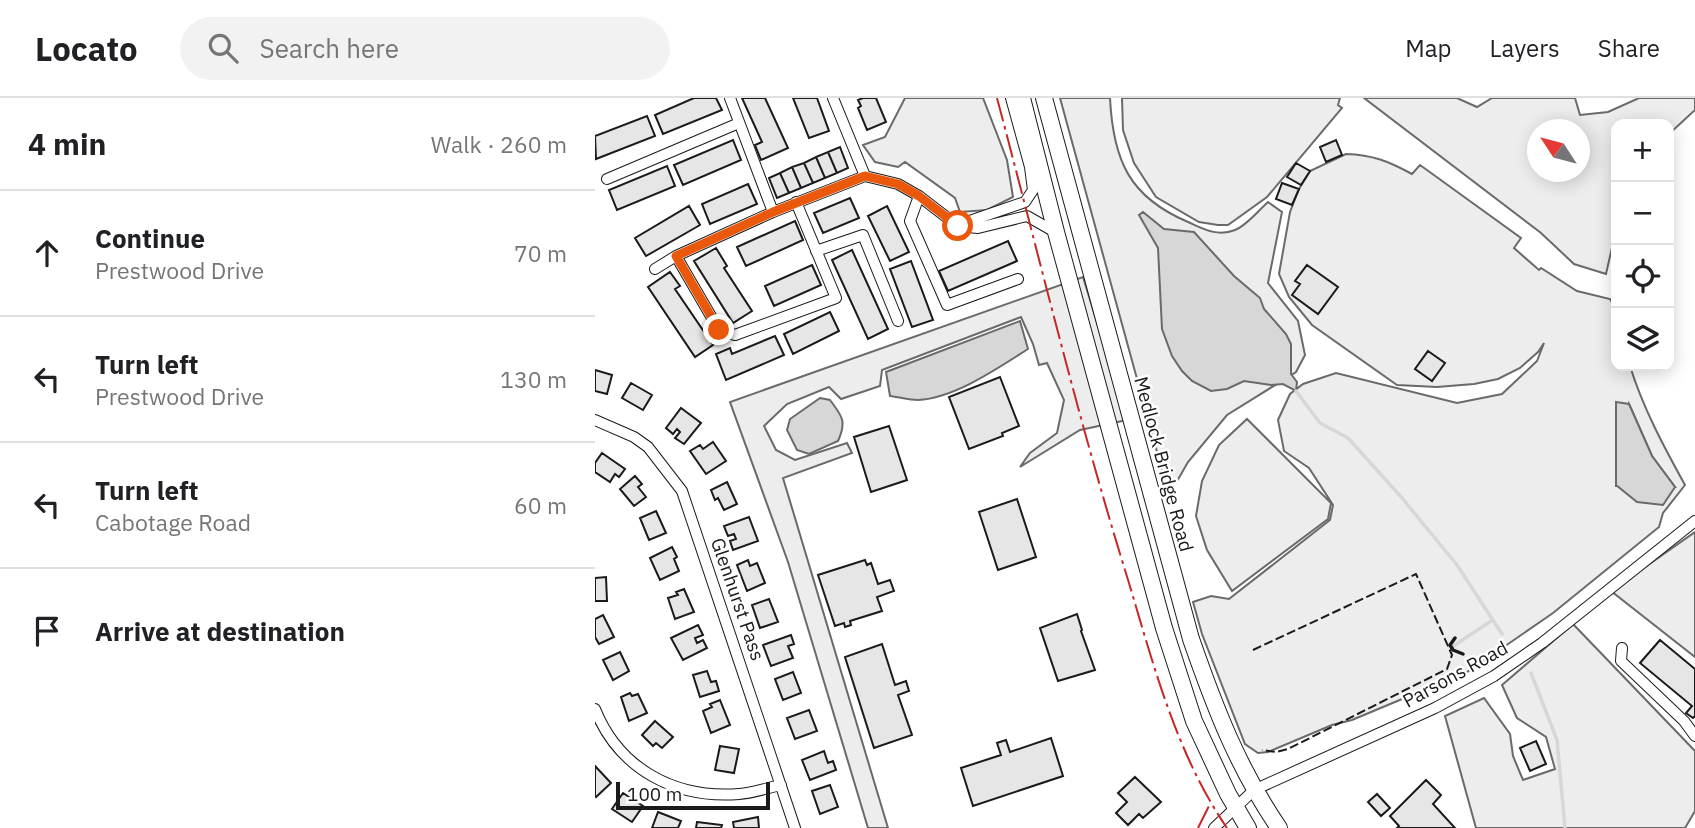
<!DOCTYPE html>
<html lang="en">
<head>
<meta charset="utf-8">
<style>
	body { margin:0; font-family:"IBM Plex Sans",sans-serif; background:#f2f2f2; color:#202124 }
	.controls { position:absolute; right:21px; top:21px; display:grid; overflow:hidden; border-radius:14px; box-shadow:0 4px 18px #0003 }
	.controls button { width:63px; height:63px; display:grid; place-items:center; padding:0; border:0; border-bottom:2px solid #e0e0e0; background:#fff; color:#202124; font:35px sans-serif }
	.compass { position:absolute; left:932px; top:21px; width:63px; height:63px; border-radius:50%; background:#fff; box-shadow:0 4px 18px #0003; rotate:306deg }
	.scale { position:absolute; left:21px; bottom:18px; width:154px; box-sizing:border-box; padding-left:7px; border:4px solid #1a1a1a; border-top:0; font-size:19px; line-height:24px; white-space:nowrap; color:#1a1a1a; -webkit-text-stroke:5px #fff; paint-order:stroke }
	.stop { position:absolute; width:21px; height:21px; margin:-16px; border:5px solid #ea580c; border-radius:50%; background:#fff }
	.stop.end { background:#ea580c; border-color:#fff; box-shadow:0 2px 7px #0008 }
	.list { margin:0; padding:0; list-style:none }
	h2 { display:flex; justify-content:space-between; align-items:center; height:91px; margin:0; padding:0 28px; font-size:30px }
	h2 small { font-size:23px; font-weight:400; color:#757577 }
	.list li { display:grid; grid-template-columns:46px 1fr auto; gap:21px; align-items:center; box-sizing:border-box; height:126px; padding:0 28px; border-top:2px solid #e0e0e0 }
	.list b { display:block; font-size:26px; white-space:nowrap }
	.list p { margin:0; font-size:23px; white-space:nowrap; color:#757577 }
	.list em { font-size:23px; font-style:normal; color:#757577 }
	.icon { flex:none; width:38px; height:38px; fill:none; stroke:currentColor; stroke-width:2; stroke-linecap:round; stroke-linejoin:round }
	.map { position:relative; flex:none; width:1100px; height:730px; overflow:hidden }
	header { display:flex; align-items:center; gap:42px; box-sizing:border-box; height:98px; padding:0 35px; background:#fff; border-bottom:2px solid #e0e0e0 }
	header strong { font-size:33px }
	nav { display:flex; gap:38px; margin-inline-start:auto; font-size:24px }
	.search { width:490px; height:63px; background:#f2f2f2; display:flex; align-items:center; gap:18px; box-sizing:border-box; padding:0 24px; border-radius:38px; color:#757577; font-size:26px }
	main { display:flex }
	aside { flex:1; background:#fff }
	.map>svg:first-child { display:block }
</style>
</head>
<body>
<header>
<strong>Locato</strong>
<div class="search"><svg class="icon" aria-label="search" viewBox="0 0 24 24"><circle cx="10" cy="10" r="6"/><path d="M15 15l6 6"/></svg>Search here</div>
<nav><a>Map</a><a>Layers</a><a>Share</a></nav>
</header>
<main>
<aside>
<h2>4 min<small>Walk · 260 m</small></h2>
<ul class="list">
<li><svg class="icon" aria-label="ahead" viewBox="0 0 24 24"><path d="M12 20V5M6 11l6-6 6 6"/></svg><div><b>Continue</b><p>Prestwood Drive</p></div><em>70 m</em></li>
<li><svg class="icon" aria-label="left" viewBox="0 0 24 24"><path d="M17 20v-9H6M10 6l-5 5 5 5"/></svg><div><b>Turn left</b><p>Prestwood Drive</p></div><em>130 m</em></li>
<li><svg class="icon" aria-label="left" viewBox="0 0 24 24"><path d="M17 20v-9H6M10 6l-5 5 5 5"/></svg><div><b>Turn left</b><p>Cabotage Road</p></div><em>60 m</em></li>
<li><svg class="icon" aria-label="arrive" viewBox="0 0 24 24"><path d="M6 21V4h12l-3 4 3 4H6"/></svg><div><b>Arrive at destination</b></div></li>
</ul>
</aside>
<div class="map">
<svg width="1100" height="730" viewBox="0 0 1100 730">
	<rect width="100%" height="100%" fill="#fff"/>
	<path fill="#ededed" stroke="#6a6a6a" stroke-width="2" fill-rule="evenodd" d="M 310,0 L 388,0 L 412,62 L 418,99 L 392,112 L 365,114 L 360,100 L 310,64 L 303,69 L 280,64 L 268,47 L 290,39 Z
		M 465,0 L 515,0 C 518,62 534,99 593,124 C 609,131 622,139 640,132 C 651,128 663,113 673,104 L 687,114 L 673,185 L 703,223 L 710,257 L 701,274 L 632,317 L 593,364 L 581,385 L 570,383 Z
		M 527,0 L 745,0 L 743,7 L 747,10 L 672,99 L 633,127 L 623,127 L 604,124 L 561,99 L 539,65 L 528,32 Z
		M 769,0 L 862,0 L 882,9 L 897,0 L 980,0 L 985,17 L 1013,14 L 1044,0 L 1100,0 L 1100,12 L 1074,36 L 1074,26 L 1021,26 L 1021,132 L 1011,176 L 979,166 L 946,135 ZM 942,32 L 984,32 L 984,74 L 942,74 Z
		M 751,56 C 778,57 793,63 817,76 L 825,67 L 926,140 L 919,150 L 944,172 L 946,170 L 982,193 L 1015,201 L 1021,212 L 1021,268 L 1035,268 C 1048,310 1069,349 1090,387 L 1068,415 L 1064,429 L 958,515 L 874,573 L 757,622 L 737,627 L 673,654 L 663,655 L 650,646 L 607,536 L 598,504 L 616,498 L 634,501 L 735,422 L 738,407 L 714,370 L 689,353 L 683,322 L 695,296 L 708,286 L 741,275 L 862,305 L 907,296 L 942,263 L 949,245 L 943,254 L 925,270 L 903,281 L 879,286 L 842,289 L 802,287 L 717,227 L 694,199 L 684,176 L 695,114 L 704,91 L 715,73 ZM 1034,306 L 1057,358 L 1080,389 L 1021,388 Z
		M 488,179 L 532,322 L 485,332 L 425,369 L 435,355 L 462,335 L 469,302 L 452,265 L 444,267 L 438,246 L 426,219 L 287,272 L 285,288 L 246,301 L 234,289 L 192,306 L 169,328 L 181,352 L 200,362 L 252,345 L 257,355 L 188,380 L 293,730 L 273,730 L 193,464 L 135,304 Z
		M 652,321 L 736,405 L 733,421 L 637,493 L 612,452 L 601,418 L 607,383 L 624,347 Z
		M 1100,434 L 1100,559 L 1016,493 Z
		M 978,526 L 1100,653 L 1100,713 L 1090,730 L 881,730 L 850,618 L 889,600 L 915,636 L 918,658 L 928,682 L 960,671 L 951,639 L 922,620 L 907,587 Z"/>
	<path fill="#d7d7d7" stroke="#6a6a6a" stroke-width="2" d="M 548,114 L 569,131 L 599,134 L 639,178 L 665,200 L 669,211 L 691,236 L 696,246 L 696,276 L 702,284 L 701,293 L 688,286 L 676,287 L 649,283 L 632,291 L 616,293 L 597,283 L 587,273 L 577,258 L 567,231 L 563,150 L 544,117 Z
		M 425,223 L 433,251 C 403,270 360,300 323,302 C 314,302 304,299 295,298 L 291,274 Z
		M 225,300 L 235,302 C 247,318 252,323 243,343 L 214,356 L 202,352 L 192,332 L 195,321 Z
		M 1021,304 L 1034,306 L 1057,358 L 1080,389 L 1068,407 L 1042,404 L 1021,387 Z"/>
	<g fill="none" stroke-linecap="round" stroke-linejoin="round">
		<path stroke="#d7d7d7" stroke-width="3.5" d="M 701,293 L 725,325 L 753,340 L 807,400 L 862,467 L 907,536
			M 857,549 L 896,523
			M 936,575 L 962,642 L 970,730"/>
	</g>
	<path fill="#e6e6e6" stroke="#1a1a1a" stroke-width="2" d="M 99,0 L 121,0 L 127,12 L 68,36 L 60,17 Z
		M 147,0 L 170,0 L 193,50 L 166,62 L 160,47 L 167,44 Z
		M 198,0 L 222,0 L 234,33 L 214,40 Z
		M 268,0 L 281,0 L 291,24 L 272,32 L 263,10 L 266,8 L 263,2 Z
		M 52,18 L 60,38 L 1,61 L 0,38 Z
		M 138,42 L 146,62 L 88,87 L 79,67 Z
		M 741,42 L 747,57 L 731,64 L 725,49 Z
		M 245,49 L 253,70 L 242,75 L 233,54 Z
		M 233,54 L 242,75 L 230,80 L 221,59 Z
		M 221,59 L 230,80 L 218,85 L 209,65 Z
		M 209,65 L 218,85 L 206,90 L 197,69 Z
		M 701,65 L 715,73 L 706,87 L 692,79 Z
		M 72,68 L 80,88 L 22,112 L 14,92 Z
		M 197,69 L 206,90 L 194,95 L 185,75 Z
		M 185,75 L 194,95 L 182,100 L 174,80 Z
		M 687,85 L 704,91 L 697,107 L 681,101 Z
		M 153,86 L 162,106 L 115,126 L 107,106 Z
		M 255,100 L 264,120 L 228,135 L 219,115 Z
		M 94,108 L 105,127 L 51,158 L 40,140 Z
		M 292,108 L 314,154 L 295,163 L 273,118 Z
		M 200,123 L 208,142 L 151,168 L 142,149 Z
		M 413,143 L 422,163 L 353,193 L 344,173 Z
		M 121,150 L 132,168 L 129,170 L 157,213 L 138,225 L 99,163 Z
		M 257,152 L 293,231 L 273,241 L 237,162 Z
		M 316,163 L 338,222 L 317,229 L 295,171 Z
		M 217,167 L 226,187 L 179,208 L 170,188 Z
		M 712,167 L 743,189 L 723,216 L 697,197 L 705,186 L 700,183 Z
		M 75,174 L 85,188 L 80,191 L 118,247 L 100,259 L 53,189 Z
		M 235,214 L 244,233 L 198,256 L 189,236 Z
		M 180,238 L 189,257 L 131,282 L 121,256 L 135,250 L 137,256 Z
		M 833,253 L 850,265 L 837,283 L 820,271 Z
		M 0,272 L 17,277 L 12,296 L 0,293 Z
		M 405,279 L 424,328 L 407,335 L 408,338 L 374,351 L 354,299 Z
		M 36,285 L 57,297 L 48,312 L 27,300 Z
		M 86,310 L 106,325 L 89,346 L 80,340 L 85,334 L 82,331 L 78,336 L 71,330 Z
		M 294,328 L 312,382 L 276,394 L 259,339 Z
		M 118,344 L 131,363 L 111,376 L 95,353 L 105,347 L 108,351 Z
		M 7,355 L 30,371 L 24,379 L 20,376 L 15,384 L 0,374 L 0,365 Z
		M 40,378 L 47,386 L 43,389 L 51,399 L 39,408 L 25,391 Z
		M 132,384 L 142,406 L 129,412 L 123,400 L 120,402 L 116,392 Z
		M 422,401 L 441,459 L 403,472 L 384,414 Z
		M 61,413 L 71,435 L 54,442 L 45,420 Z
		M 154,419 L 163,443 L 138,452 L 135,443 L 141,441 L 139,436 L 133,438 L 129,428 Z
		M 77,449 L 82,459 L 79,461 L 84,473 L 65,482 L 55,460 Z
		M 153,462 L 155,468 L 162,465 L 170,485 L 152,493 L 142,467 Z
		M 270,462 L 272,467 L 276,465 L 283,486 L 295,482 L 299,493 L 282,499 L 287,513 L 255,523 L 256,527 L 250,529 L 249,525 L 240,528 L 223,477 Z
		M 11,479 L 12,503 L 0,503 L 0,480 Z
		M 89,491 L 99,514 L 80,521 L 73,500 L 83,497 L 81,494 Z
		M 174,501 L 183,524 L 165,530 L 157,507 Z
		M 482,516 L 487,532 L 486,533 L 500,572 L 463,583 L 445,530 Z
		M 8,517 L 19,539 L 4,546 L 0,539 L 0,521 Z
		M 103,527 L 108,537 L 100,540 L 102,545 L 108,542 L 112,550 L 88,562 L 76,540 Z
		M 196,537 L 199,546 L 193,548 L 198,560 L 176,568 L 168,547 Z
		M 1065,542 L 1100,571 L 1100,618 L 1098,620 L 1091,615 L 1097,608 L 1045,565 Z
		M 287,546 L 300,587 L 311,583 L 314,593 L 303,597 L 317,637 L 279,650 L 250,559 Z
		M 25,554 L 34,573 L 18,582 L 8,562 Z
		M 112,573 L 116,584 L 121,583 L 124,593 L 105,599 L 98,577 Z
		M 198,574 L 206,595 L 188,602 L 180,581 Z
		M 35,595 L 37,598 L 43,596 L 52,615 L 34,623 L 26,599 Z
		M 125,602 L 135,627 L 116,635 L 108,613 L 117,609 L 115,606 Z
		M 214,612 L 222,633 L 200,641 L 192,620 Z
		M 60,623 L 78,639 L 67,650 L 61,645 L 58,648 L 47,637 Z
		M 456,640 L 468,678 L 378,708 L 366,670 L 406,657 L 402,645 L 411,642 L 415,654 Z
		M 941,643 L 951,666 L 935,673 L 925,650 Z
		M 125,648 L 144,651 L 139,675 L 120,672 Z
		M 229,653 L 233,665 L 238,663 L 241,672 L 215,682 L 207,662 Z
		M 0,668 L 16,685 L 1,699 L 0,698 Z
		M 540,679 L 566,704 L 548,720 L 544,716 L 533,727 L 521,715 L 532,704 L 523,695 Z
		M 831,682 L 846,697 L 838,706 L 860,730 L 802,730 L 804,728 L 795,718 Z
		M 235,687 L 243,709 L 225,716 L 217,693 Z
		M 28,695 L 48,708 L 37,724 L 17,711 Z
		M 782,696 L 795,710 L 786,718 L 773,704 Z
		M 63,714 L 86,723 L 83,730 L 57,730 Z
		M 163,719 L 164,730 L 139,730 L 138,724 Z
		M 102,724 L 127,727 L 126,730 L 101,730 Z"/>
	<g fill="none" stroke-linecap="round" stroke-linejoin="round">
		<defs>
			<path id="minor" d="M 135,0 L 178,114
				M 238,0 L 270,78
				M 12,81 L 144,25
				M 324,98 L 315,123 L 352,207 L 423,181
				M 363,127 L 430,104 L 438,92 L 435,69 L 416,0
				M 221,153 L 268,137 L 303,223
				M 81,158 L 124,232 L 140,237 L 241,200 L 201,104
				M 60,171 L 81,158 L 178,114 L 270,78 L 303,86 L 324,98 L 363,128 L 383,130 L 432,118 L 460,134
				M 0,322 L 39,339 L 53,349 L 87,393 L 200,730
				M 1027,550 L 1026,563 L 1089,623 L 1100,638
				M 0,611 C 24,671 80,701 144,696 C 158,695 172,690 186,687
				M 619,730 L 659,692 L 840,610 L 899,578 L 947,545 L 1100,423"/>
			<path id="trunk" d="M 427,0 L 461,134 L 569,530 L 599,623 L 633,696 L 653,730
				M 449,0 L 596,541 C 620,610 643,670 684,730"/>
		</defs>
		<use href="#minor" stroke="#1a1a1a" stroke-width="12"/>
		<use href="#trunk" stroke="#1a1a1a" stroke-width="18"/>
		<use href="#minor" stroke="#fff" stroke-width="10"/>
		<use href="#trunk" stroke="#fff" stroke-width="16"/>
		<path stroke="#1a1a1a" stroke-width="2" stroke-dasharray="9 3.5" stroke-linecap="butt" d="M 658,552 L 821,476 L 857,557 L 852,571 L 693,651 L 681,654 L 667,652"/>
		<path stroke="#1a1a1a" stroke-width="3.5" d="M 860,540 L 855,547 L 858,552 L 868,556"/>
		<path stroke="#c62828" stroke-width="2" stroke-dasharray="24 5 3.5 5" stroke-linecap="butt" d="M 402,0 C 445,162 484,325 534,485 C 559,569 582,657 632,730
			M 603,730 L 615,706"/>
	</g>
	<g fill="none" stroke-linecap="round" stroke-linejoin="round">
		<path stroke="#ea580c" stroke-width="9" d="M 124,232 L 81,158 L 178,114 L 270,78 L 303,86 L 324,98 L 363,128"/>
	</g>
	<g text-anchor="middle" stroke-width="5" stroke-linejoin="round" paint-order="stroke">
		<g font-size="19" fill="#1a1a1a" stroke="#fff">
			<text transform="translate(569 366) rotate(75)" y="7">Medlock Bridge Road</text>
			<text transform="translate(143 501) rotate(71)" y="7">Glenhurst Pass</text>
			<text transform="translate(860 576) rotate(-29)" y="7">Parsons Road</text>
		</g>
	</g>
</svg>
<div class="controls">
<button>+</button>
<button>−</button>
<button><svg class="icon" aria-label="locate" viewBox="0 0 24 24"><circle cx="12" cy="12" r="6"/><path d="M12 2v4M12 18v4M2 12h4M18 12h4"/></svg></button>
<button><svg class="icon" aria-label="layers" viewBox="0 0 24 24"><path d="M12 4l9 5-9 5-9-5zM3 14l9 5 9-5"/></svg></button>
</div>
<svg class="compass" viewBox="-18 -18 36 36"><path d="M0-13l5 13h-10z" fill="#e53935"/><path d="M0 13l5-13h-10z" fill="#757577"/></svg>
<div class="scale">100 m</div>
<div class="stop" style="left:363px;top:128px"></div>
<div class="stop end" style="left:124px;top:232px"></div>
</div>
</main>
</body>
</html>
